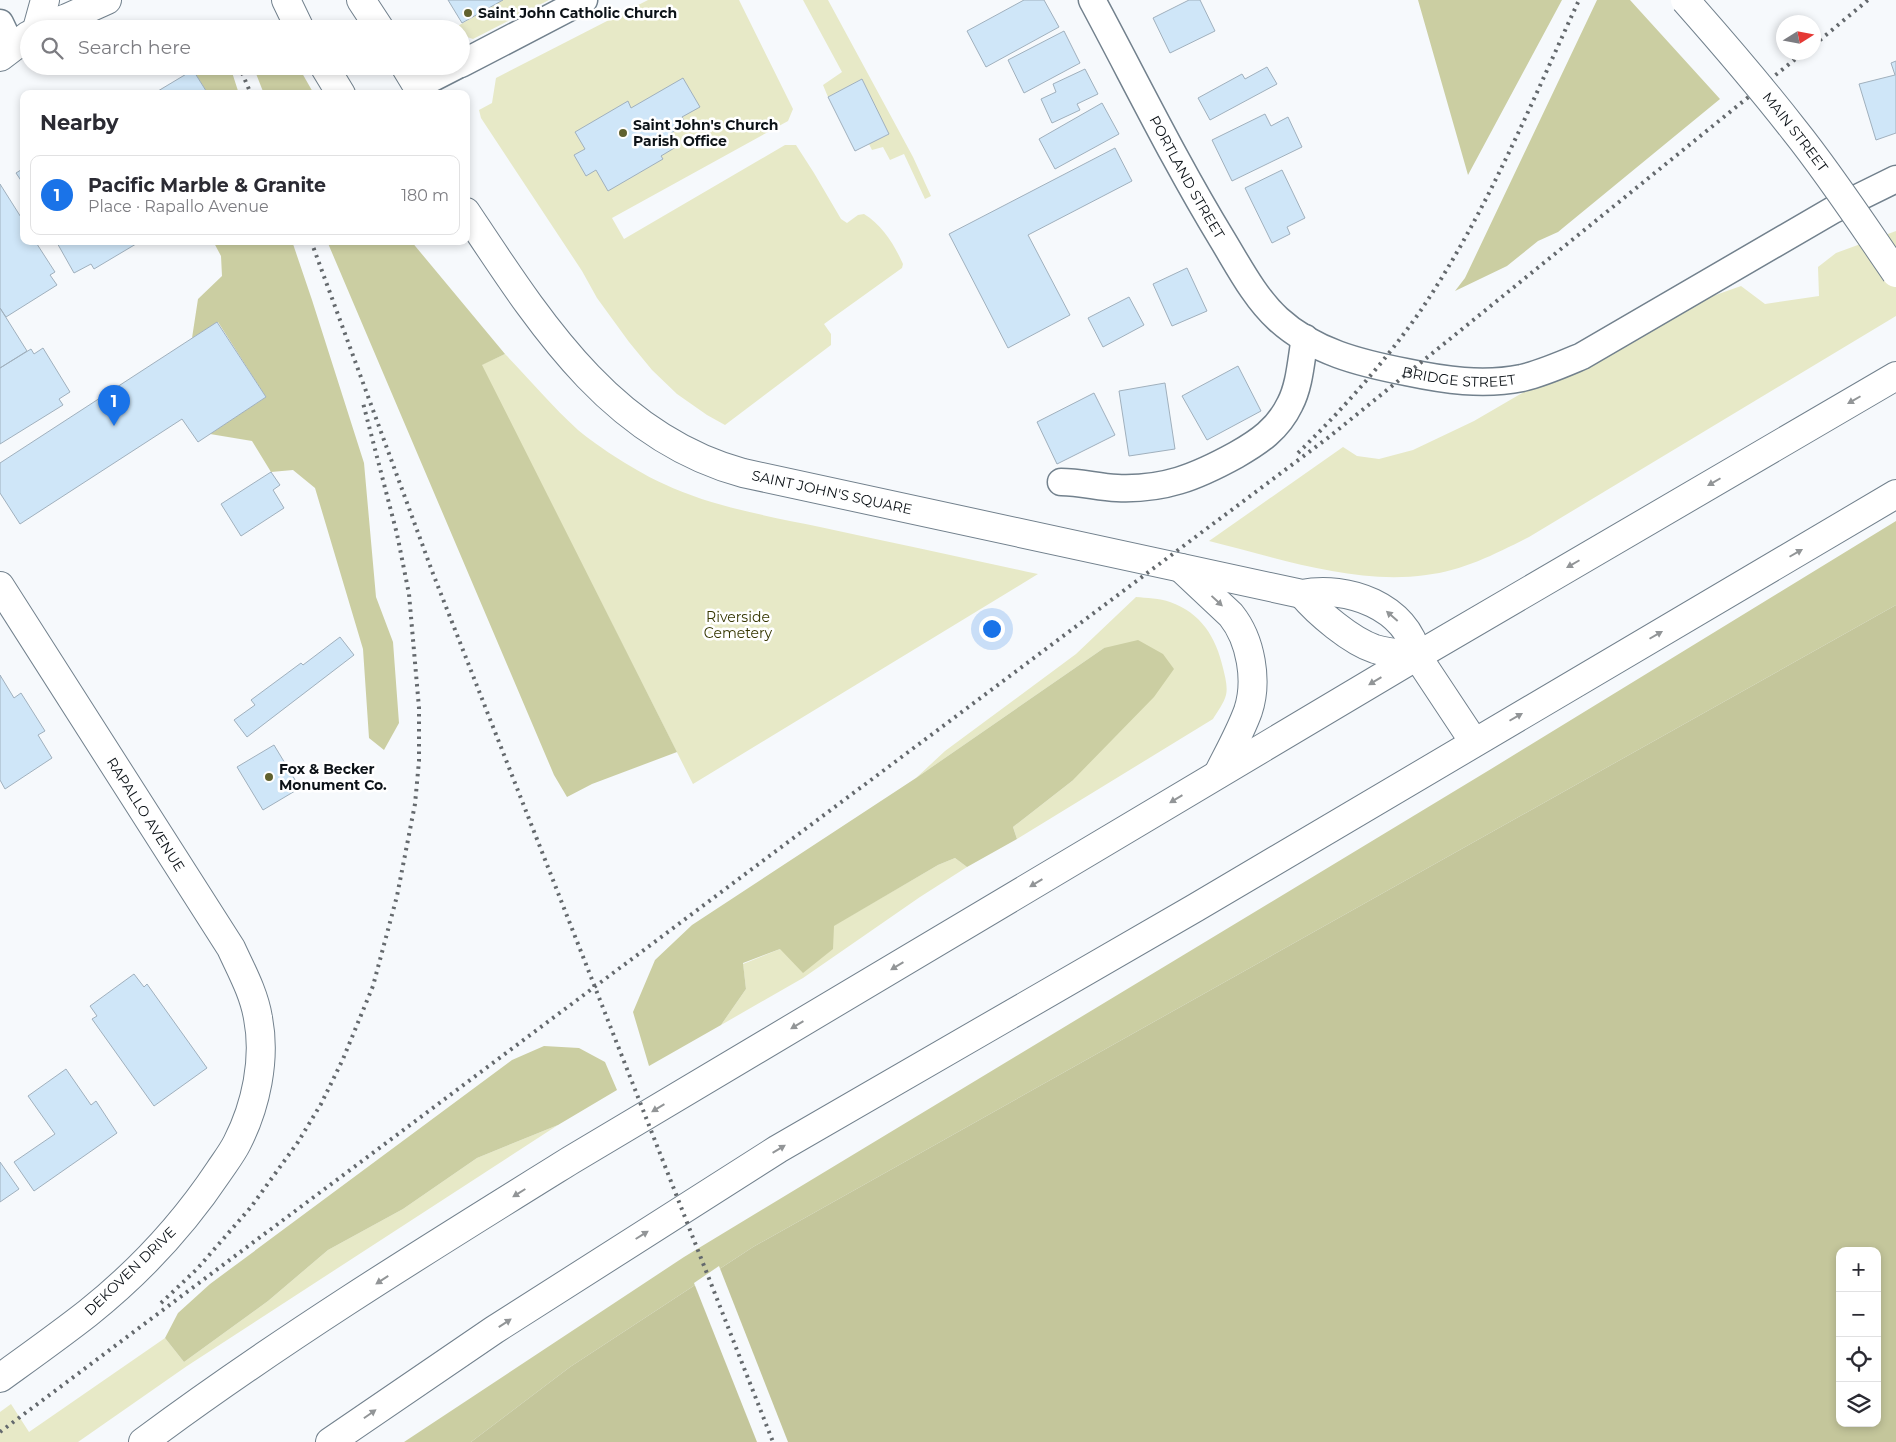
<!DOCTYPE html>
<html lang="en">
<head>
<meta charset="utf-8">
<style>
	body { margin:0; font-family:Montserrat,sans-serif; background:#f7f7f7; color:#2b2b33 }
	.controls { position:absolute; right:15px; bottom:15px; display:grid; overflow:hidden; border-radius:10px; box-shadow:0 2px 8px #0003 }
	.controls button { width:45px; height:45px; display:grid; place-items:center; padding:0; border:0; border-bottom:1px solid #e1e1e2; background:#fff; color:#2b2b33; font:25px sans-serif }
	.compass { position:absolute; left:1776px; top:15px; width:45px; height:45px; border-radius:50%; background:#fff; box-shadow:0 2px 8px #0003; rotate:79deg }
	.you { position:absolute; left:991px; top:628px; width:18px; height:18px; margin:-12px; border:4px solid #fff; border-radius:50%; background:#1a73e8; box-shadow:0 0 0 8px #1a73e833 }
	.badge { display:grid; place-items:center; width:32px; height:32px; border-radius:50%; background:#1a73e8; color:#fff; font-size:16px; font-weight:700 }
	.pin { position:absolute; translate:-50% -41px; filter:drop-shadow(0 1px 2px #0008) }
	.pin::after { content:''; position:absolute; top:26px; width:18px; height:15px; background:inherit; clip-path:polygon(0 0,100% 0,50% 100%) }
	.list { margin:0; padding:0; list-style:none }
	h2 { display:flex; justify-content:space-between; align-items:center; height:65px; margin:0; padding:0 20px; font-size:21px }
	h2 small { font-size:16px; font-weight:400; color:#7c7c81 }
	.list li { display:grid; grid-template-columns:32px 1fr auto; gap:15px; align-items:center; box-sizing:border-box; height:80px; margin:0 10px 10px; padding:0 10px; border:1px solid #e1e1e2; border-radius:10px }
	.list b { display:block; font-size:19px; white-space:nowrap }
	.list p { margin:0; font-size:16px; white-space:nowrap; color:#7c7c81 }
	.list em { font-size:16px; font-style:normal; color:#7c7c81 }
	.icon { flex:none; width:28px; height:28px; fill:none; stroke:currentColor; stroke-width:2; stroke-linecap:round; stroke-linejoin:round }
	.map { position:relative; flex:none; width:1896px; height:1442px; overflow:hidden }
	.search { position:absolute; background:#fff; box-shadow:0 2px 8px #0003; left:20px; top:20px; width:450px; height:55px; display:flex; align-items:center; gap:12px; box-sizing:border-box; padding:0 18px; border-radius:28px; color:#7c7c81; font-size:19px }
	.panel { position:absolute; background:#fff; box-shadow:0 2px 8px #0003; left:20px; top:90px; width:450px; height:155px; border-radius:10px }
	.map>svg:first-child { display:block }
</style>
</head>
<body>
<div class="map">
<svg width="1896" height="1442" viewBox="0 0 1896 1442">
	<rect width="100%" height="100%" fill="#f6f9fc"/>
	<path fill="#e7e9c7" d="M 503,0 L 549,0 L 473,39 L 461,35 L 461,29 L 456,27 Z
		M 648,0 L 739,0 L 793,109 L 788,121 L 612,218 L 624,239 L 785,145 L 796,145 L 814,173 L 841,219 L 847,223 L 858,215 L 864,214 C 882,225 894,244 903,264 L 902,268 L 824,324 L 831,334 L 831,345 L 725,425 L 707,415 L 677,394 L 652,370 L 629,342 L 597,298 L 582,271 L 481,118 L 479,110 L 492,103 L 496,78 Z
		M 803,0 L 828,0 L 913,157 L 931,196 L 925,199 L 904,154 L 890,160 L 883,147 L 872,150 L 869,144 L 889,134 L 862,79 L 828,97 L 823,85 L 842,72 Z
		M 1896,231 L 1896,316 L 1529,537 C 1497,553 1463,571 1426,575 C 1355,585 1278,558 1209,541 L 1343,447 L 1357,456 L 1379,459 L 1413,450 L 1474,421 L 1560,371 L 1710,297 L 1741,286 L 1765,304 L 1819,296 L 1818,267 L 1836,253 Z
		M 505,354 C 529,379 552,406 578,430 C 598,447 639,473 664,484 C 713,507 768,516 820,527 C 893,543 965,558 1038,574 L 693,784 L 481,365 Z
		M 1136,597 C 1146,598 1160,598 1170,602 C 1201,613 1216,637 1223,668 C 1225,676 1228,687 1226,695 C 1224,703 1217,712 1213,719 L 1017,839 L 1013,827 L 1072,781 L 1104,648 L 916,778 L 945,751 L 1076,654 Z
		M 955,858 L 967,867 L 920,897 L 803,978 L 721,1025 L 746,989 L 743,964 L 780,949 L 833,949 L 833,926 L 938,865 Z
		M 558,1125 L 187,1366 L 78,1442 L 0,1442 L 0,1412 L 11,1404 L 29,1432 L 165,1338 L 184,1362 L 268,1301 L 328,1250 L 403,1209 L 477,1158 Z"/>
	<path fill="#cbcea2" d="M 1418,0 L 1562,0 L 1468,175 Z
		M 1597,0 L 1630,0 L 1720,99 L 1558,232 L 1538,241 L 1507,266 L 1455,291 L 1465,278 Z
		M 199,66 L 230,66 L 239,94 L 208,94 L 193,70 Z
		M 253,66 L 298,66 L 314,94 L 264,94 Z
		M 213,241 L 292,241 L 312,300 L 364,463 L 376,597 L 393,642 L 399,723 L 384,750 L 369,738 L 363,649 L 315,488 L 293,470 L 271,472 L 252,441 L 210,434 L 266,397 L 218,322 L 192,338 L 198,299 L 222,276 L 221,256 Z
		M 327,241 L 411,241 L 505,354 L 482,365 L 677,752 L 592,784 L 567,797 L 554,775 Z
		M 1896,521 L 1896,605 L 753,1247 L 570,1367 L 471,1442 L 404,1442 L 684,1257 L 1491,769 Z
		M 1138,640 L 1163,654 L 1174,669 L 1154,697 L 1072,781 L 1013,827 L 1017,839 L 967,867 L 955,858 L 938,865 L 834,926 L 833,949 L 803,973 L 780,949 L 743,963 L 746,989 L 721,1025 L 649,1066 L 633,1012 L 655,960 L 692,925 L 916,778 L 1104,648 Z
		M 544,1046 L 579,1048 L 605,1062 L 617,1090 L 558,1125 L 477,1158 L 403,1209 L 328,1250 L 268,1301 L 184,1362 L 165,1338 L 178,1313 L 210,1284 L 512,1060 Z"/>
	<path fill="#c4c69b" fill-rule="evenodd" d="M 1896,605 L 1896,1442 L 471,1442 L 570,1367 L 753,1247 ZM 1840,1251 L 1877,1251 L 1877,1423 L 1840,1423 Z"/>
	<path fill="#f6f9fc" d="M 719,1266 L 788,1442 L 757,1442 L 694,1283 Z"/>
	<path fill="#cfe6f8" stroke="#a0b0bd" d="M 448,0 L 503,0 L 462,23 Z
		M 1024,0 L 1044,0 L 1059,27 L 986,67 L 967,31 Z
		M 1189,0 L 1200,0 L 1215,31 L 1170,53 L 1153,18 Z
		M 1064,31 L 1080,63 L 1024,93 L 1008,60 Z
		M 1896,61 L 1896,133 L 1876,140 L 1859,84 L 1895,75 L 1891,63 Z
		M 1267,67 L 1277,84 L 1210,120 L 1198,98 L 1242,74 L 1245,79 Z
		M 1085,69 L 1098,94 L 1077,104 L 1080,110 L 1052,123 L 1041,99 L 1056,92 L 1053,84 Z
		M 193,70 L 208,94 L 159,94 L 158,91 Z
		M 683,78 L 700,107 L 682,117 L 686,124 L 668,135 L 676,147 L 661,156 L 663,159 L 608,191 L 596,170 L 586,176 L 574,155 L 585,149 L 575,132 L 628,101 L 631,108 Z
		M 862,79 L 889,134 L 855,151 L 828,97 Z
		M 1102,103 L 1119,134 L 1055,169 L 1039,139 Z
		M 1265,114 L 1271,126 L 1288,117 L 1302,147 L 1232,181 L 1212,140 Z
		M 1115,148 L 1132,181 L 1028,235 L 1070,315 L 1008,348 L 949,234 Z
		M 24,168 L 24,185 L 16,173 Z
		M 1282,170 L 1305,218 L 1287,227 L 1290,234 L 1272,243 L 1245,188 Z
		M 0,184 L 24,222 L 24,241 L 35,241 L 55,272 L 50,275 L 57,285 L 6,317 L 0,308 Z
		M 56,241 L 141,241 L 94,269 L 91,264 L 74,273 Z
		M 1187,268 L 1207,311 L 1172,326 L 1153,284 Z
		M 1129,297 L 1144,325 L 1103,347 L 1088,318 Z
		M 0,308 L 27,351 L 0,368 Z
		M 217,322 L 266,397 L 198,442 L 182,419 L 20,524 L 0,493 L 0,463 Z
		M 43,348 L 70,392 L 59,399 L 63,405 L 0,444 L 0,368 L 31,349 L 34,354 Z
		M 1238,366 L 1261,411 L 1207,440 L 1182,396 Z
		M 1165,383 L 1175,449 L 1129,456 L 1119,391 Z
		M 1094,393 L 1115,435 L 1057,464 L 1037,422 Z
		M 271,472 L 280,485 L 273,490 L 284,508 L 241,536 L 221,504 Z
		M 340,637 L 354,655 L 247,737 L 234,720 L 255,705 L 251,700 L 301,663 L 303,665 Z
		M 0,675 L 14,698 L 21,693 L 45,731 L 38,735 L 52,758 L 5,789 L 0,780 Z
		M 274,745 L 300,788 L 263,810 L 237,767 Z
		M 134,974 L 144,987 L 147,984 L 207,1068 L 154,1106 L 92,1019 L 97,1016 L 90,1006 Z
		M 66,1069 L 91,1105 L 96,1101 L 117,1133 L 34,1191 L 14,1162 L 55,1134 L 28,1096 Z
		M 0,1162 L 19,1189 L 0,1202 Z"/>
	<g fill="none" stroke-linecap="round" stroke-linejoin="round">
		<defs>
			<g id="street">
				<path id="s1" d="M 1092,0 C 1135,80 1175,162 1222,239 C 1239,267 1255,298 1278,319 C 1314,352 1360,363 1406,372 C 1444,380 1483,386 1522,378 C 1543,373 1563,364 1582,356 L 1833,210 L 1896,179"/>
				<path d="M 0,23 L 12,48"/>
				<path d="M 461,64 L 584,0"/>
				<path d="M 417,86 L 456,66"/>
				<path d="M 1061,482 C 1080,482 1098,487 1117,488 C 1164,490 1196,477 1236,455 C 1259,442 1278,429 1290,404 C 1300,385 1301,359 1305,338"/>
			</g>
			<g id="primary">
				<path id="s2" d="M 0,586 L 231,948 C 241,970 254,993 258,1018 C 266,1059 256,1106 237,1143 C 232,1153 225,1162 219,1171 C 183,1225 138,1273 88,1313 C 60,1335 29,1357 0,1378"/>
			</g>
			<g id="highway">
				<path d="M 286,0 L 300,29"/>
				<path d="M 361,0 L 380,29"/>
				<path d="M 37,29 L 67,18 L 107,0"/>
				<path d="M 37,29 L 45,0"/>
				<path d="M 0,57 L 29,35"/>
				<path d="M 324,66 L 341,94"/>
				<path d="M 405,66 L 422,94"/>
				<path id="s3" d="M 466,212 C 538,320 610,437 743,473 L 1302,594 C 1347,585 1407,606 1417,656 L 1474,742"/>
				<path d="M 1181,568 L 1231,615 C 1251,640 1258,681 1248,711 C 1240,733 1228,754 1218,774"/>
				<path d="M 1302,594 C 1318,613 1351,641 1375,649 C 1388,653 1403,654 1417,656"/>
				<path d="M 143,1442 C 280,1340 426,1250 571,1160 L 1417,656 L 1896,376"/>
				<path d="M 330,1442 L 494,1330 L 778,1149 L 1195,908 L 1896,494"/>
			</g>
		</defs>
		<use href="#street" stroke="#72818d" stroke-width="29"/>
		<use href="#primary" stroke="#72818d" stroke-width="30"/>
		<use href="#highway" stroke="#72818d" stroke-width="30"/>
		<use href="#street" stroke="#fff" stroke-width="26"/>
		<use href="#primary" stroke="#fff" stroke-width="28"/>
		<use href="#highway" stroke="#fff" stroke-width="28"/>
		<path stroke="#64696d" stroke-width="4" stroke-dasharray="2.5 5" stroke-linecap="butt" d="M 1814,45 L 1868,0
			M 239,66 L 251,94
			M 311,241 L 432,571 L 773,1442
			M 1298,453 C 1342,410 1383,364 1419,313 C 1485,216 1530,106 1579,0
			M 161,1303 L 197,1269 L 251,1207 L 298,1142 L 321,1104 L 343,1059 L 373,986 L 397,896 L 415,804 L 419,761 L 419,708 L 409,594 L 397,534 L 363,403
			M 0,1432 L 1329,437 L 1804,52"/>
		<defs>
			<g id="highway-bridge">
				<path id="s4" d="M 1685,0 C 1723,43 1760,86 1795,131 C 1831,176 1863,225 1896,273"/>
			</g>
		</defs>
		<use href="#highway-bridge" stroke="#72818d" stroke-width="30" stroke-linecap="butt"/>
		<use href="#highway-bridge" stroke="#fff" stroke-width="28"/>
	</g>
	<defs><path id="oneway-solid" d="M-6-.8H1V-3.2L6.5 0L1 3.2V.8H-6Z" transform="scale(1.25)"/></defs>
	<g fill="#929597">
		<use href="#oneway-solid" transform="translate(1854 400) rotate(150)"/>
		<use href="#oneway-solid" transform="translate(1714 482) rotate(150)"/>
		<use href="#oneway-solid" transform="translate(1796 553) rotate(-30)"/>
		<use href="#oneway-solid" transform="translate(1573 564) rotate(150)"/>
		<use href="#oneway-solid" transform="translate(1217 601) rotate(43)"/>
		<use href="#oneway-solid" transform="translate(1392 616) rotate(-139)"/>
		<use href="#oneway-solid" transform="translate(1656 635) rotate(-30)"/>
		<use href="#oneway-solid" transform="translate(1375 681) rotate(149)"/>
		<use href="#oneway-solid" transform="translate(1516 717) rotate(-30)"/>
		<use href="#oneway-solid" transform="translate(1176 799) rotate(149)"/>
		<use href="#oneway-solid" transform="translate(1036 883) rotate(149)"/>
		<use href="#oneway-solid" transform="translate(897 966) rotate(149)"/>
		<use href="#oneway-solid" transform="translate(797 1025) rotate(149)"/>
		<use href="#oneway-solid" transform="translate(658 1108) rotate(149)"/>
		<use href="#oneway-solid" transform="translate(779 1149) rotate(-31)"/>
		<use href="#oneway-solid" transform="translate(519 1193) rotate(148)"/>
		<use href="#oneway-solid" transform="translate(642 1235) rotate(-32)"/>
		<use href="#oneway-solid" transform="translate(382 1280) rotate(147)"/>
		<use href="#oneway-solid" transform="translate(505 1323) rotate(-33)"/>
		<use href="#oneway-solid" transform="translate(370 1414) rotate(-35)"/>
	</g>
	<g fill="#60612e" stroke="#fff" stroke-width="2">
		<circle cx="468" cy="13" r="5"/>
		<circle cx="623" cy="133" r="5"/>
		<circle cx="269" cy="777" r="5"/>
	</g>
	<g text-anchor="middle" stroke-width="5" stroke-linejoin="round" paint-order="stroke">
		<g font-size="14" font-weight="bold" fill="#0d1318" stroke="#fff" text-anchor="start">
			<text x="478" y="18">Saint John Catholic Church</text>
			<text x="633" y="130">Saint John's Church<tspan x="633" dy="16">Parish Office</tspan></text>
			<text x="279" y="774">Fox &amp; Becker<tspan x="279" dy="16">Monument Co.</tspan></text>
		</g>
		<g font-size="14" fill="#0d1318" stroke="#fff">
			<text dy="5" stroke="none"><textPath href="#s4" startOffset="172">MAIN STREET</textPath></text>
			<text dy="5" stroke="none"><textPath href="#s1" startOffset="201">PORTLAND STREET</textPath></text>
			<text dy="5" stroke="none"><textPath href="#s1" startOffset="564">BRIDGE STREET</textPath></text>
			<text dy="5" stroke="none"><textPath href="#s3" startOffset="481">SAINT JOHN'S SQUARE</textPath></text>
			<text dy="5" stroke="none"><textPath href="#s2" startOffset="271">RAPALLO AVENUE</textPath></text>
			<text transform="translate(130 1271) rotate(-44)" y="5">DEKOVEN DRIVE</text>
		</g>
		<g font-size="14" fill="#353600" stroke="#fff">
			<text x="738" y="622">Riverside<tspan x="738" dy="16">Cemetery</tspan></text>
		</g>
	</g>
</svg>
<div class="controls">
<button>+</button>
<button>−</button>
<button><svg class="icon" aria-label="locate" viewBox="0 0 24 24"><circle cx="12" cy="12" r="6"/><path d="M12 2v4M12 18v4M2 12h4M18 12h4"/></svg></button>
<button><svg class="icon" aria-label="layers" viewBox="0 0 24 24"><path d="M12 4l9 5-9 5-9-5zM3 14l9 5 9-5"/></svg></button>
</div>
<svg class="compass" viewBox="-18 -18 36 36"><path d="M0-13l5 13h-10z" fill="#e53935"/><path d="M0 13l5-13h-10z" fill="#7c7c81"/></svg>
<div class="you"></div>
<div class="pin badge" style="left:114px;top:426px">1</div>
<div class="search"><svg class="icon" aria-label="search" viewBox="0 0 24 24"><circle cx="10" cy="10" r="6"/><path d="M15 15l6 6"/></svg>Search here</div>
<section class="panel">
<h2>Nearby<small></small></h2>
<ul class="list">
<li><span class="badge">1</span><div><b>Pacific Marble &amp; Granite</b><p>Place · Rapallo Avenue</p></div><em>180 m</em></li>
</ul>
</section>
</div>
</body>
</html>
